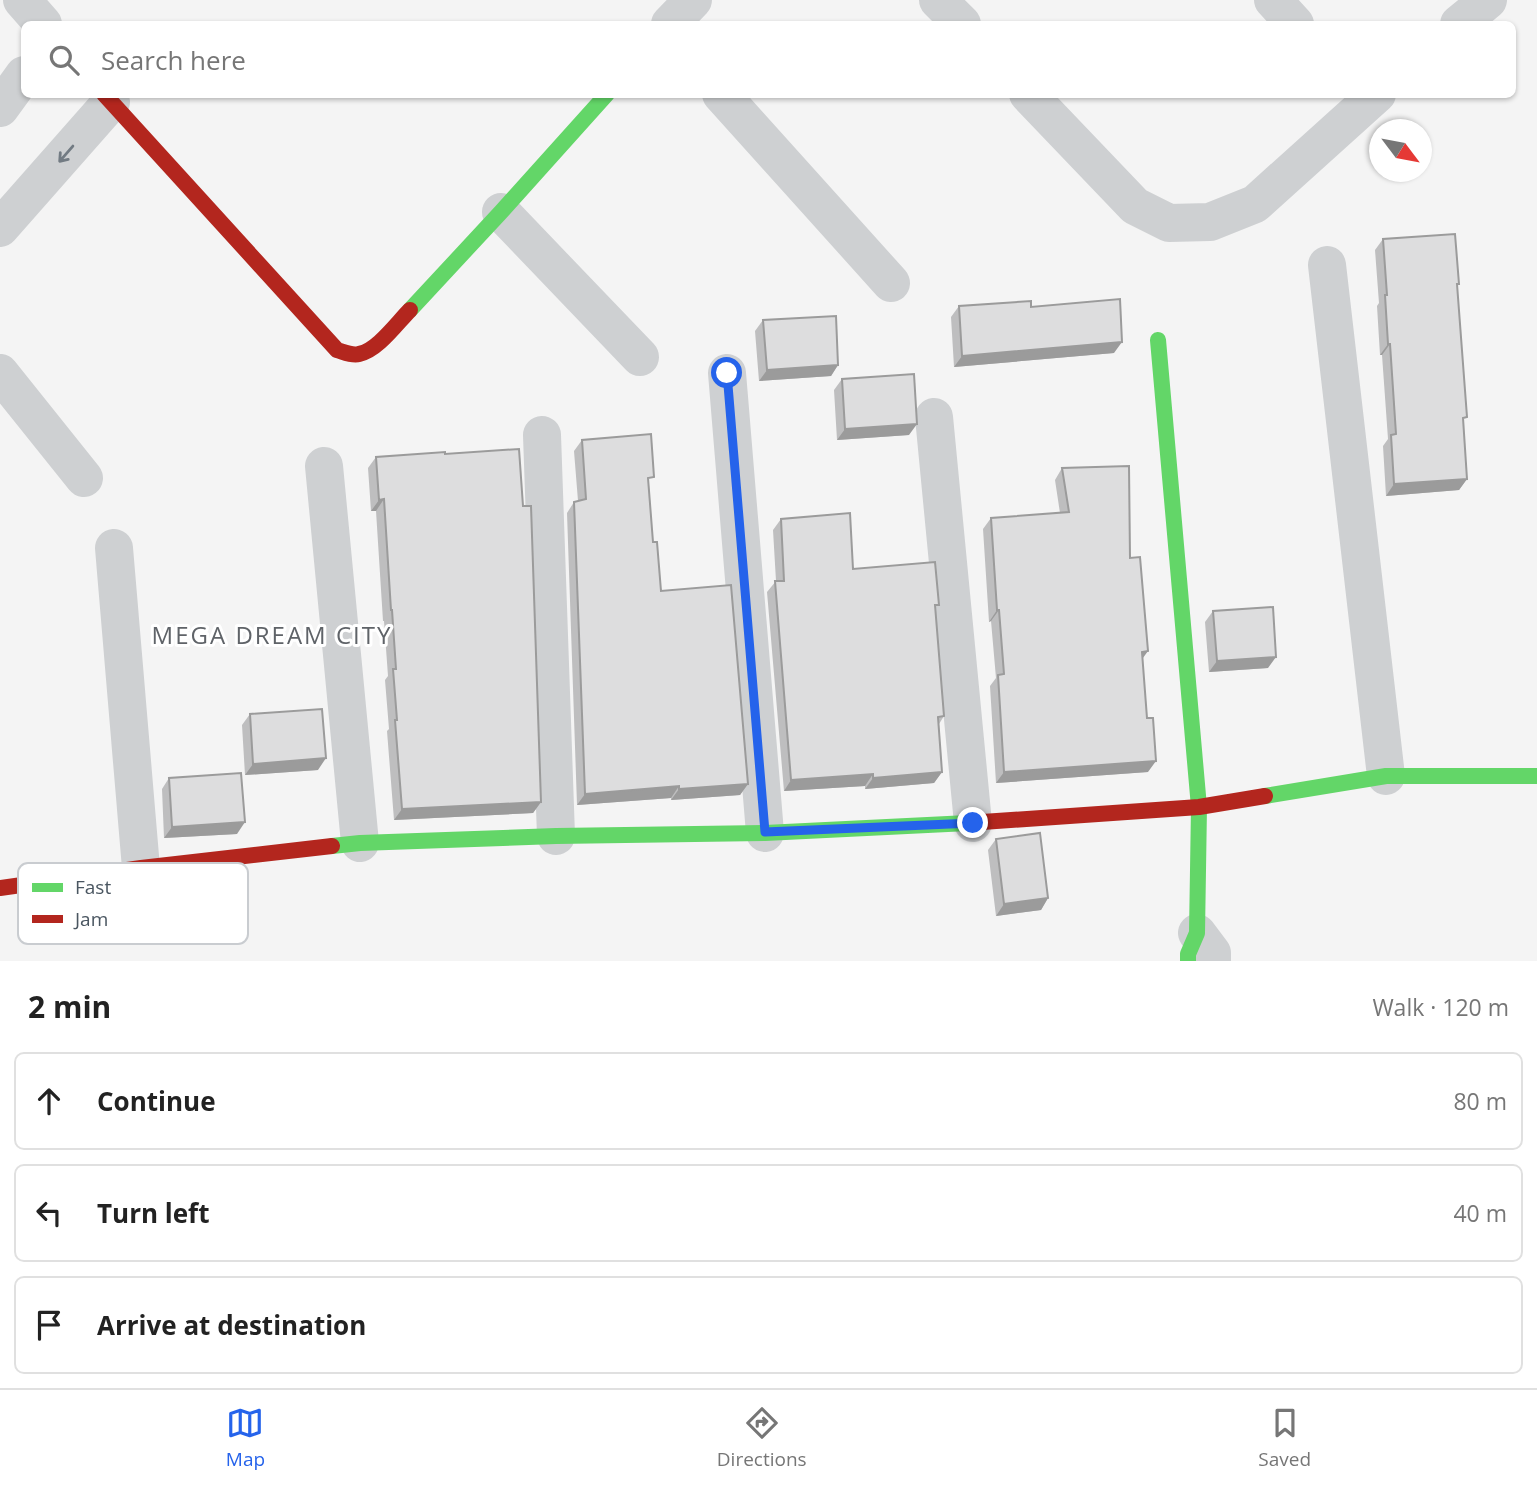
<!DOCTYPE html>
<html lang="en">
<head>
<meta charset="utf-8">
<style>
	body { margin:0; font-family:"Open Sans",sans-serif; background:#f2f2f2; color:#222 }
	.compass { position:absolute; left:1369px; top:119px; width:63px; height:63px; border-radius:50%; background:#fff; box-shadow:0 2px 5px #0004; rotate:122deg }
	.stop { position:absolute; width:21px; height:21px; margin:-16px; border:5px solid #2563eb; border-radius:50%; background:#fff }
	.stop.end { background:#2563eb; border-color:#fff; box-shadow:0 2px 7px #0008 }
	.list { margin:0; padding:0; list-style:none }
	h2 { display:flex; justify-content:space-between; align-items:center; height:91px; margin:0; padding:0 28px; font-size:30px }
	h2 small { font-size:23px; font-weight:400; color:#767676 }
	.list li { display:grid; grid-template-columns:46px 1fr auto; gap:21px; align-items:center; box-sizing:border-box; height:98px; margin:0 14px 14px; padding:0 14px; border:2px solid #e0e0e0; border-radius:10px }
	.list b { display:block; font-size:26px; white-space:nowrap }
	.list em { font-size:23px; font-style:normal; color:#767676 }
	.icon { flex:none; width:38px; height:38px; fill:none; stroke:currentColor; stroke-width:2; stroke-linecap:round; stroke-linejoin:round }
	.map { position:relative; flex:none; width:1537px; height:961px; overflow:hidden }
	.search { position:absolute; background:#fff; box-shadow:0 2px 5px #0004; left:21px; right:21px; top:21px; height:77px; display:flex; align-items:center; gap:18px; box-sizing:border-box; padding:0 24px; border-radius:10px; color:#767676; font-size:26px }
	.sheet { height:427px; background:#fff }
	nav { display:flex; justify-content:space-around; align-items:center; box-sizing:border-box; height:98px; border-top:2px solid #e0e0e0; background:#fff; font-size:19px; color:#767676 }
	nav a { display:grid; justify-items:center; gap:4px }
	nav .on { color:#2563eb }
	.map>svg:first-child { display:block }
</style>
</head>
<body>
<div class="map">
<svg width="1537" height="961" viewBox="0 0 1537 961">
	<rect width="100%" height="100%" fill="#f4f4f4"/>
	<g fill="none" stroke-linecap="round" stroke-linejoin="round">
		<path stroke="#ced0d2" stroke-width="38" d="M 22,0 L 43,24
			M 938,0 L 962,24
			M 1273,0 L 1295,24
			M 670,24 L 693,0
			M 1459,24 L 1488,0
			M 721,94 L 891,283
			M 1028,94 L 1135,206 L 1169,223 L 1210,222 L 1255,204 L 1377,94
			M 0,108 L 24,75
			M 501,212 L 640,357
			M 0,228 L 111,102
			M 1327,265 L 1386,776
			M 0,373 L 84,478
			M 727,373 L 765,833
			M 934,417 L 973,823
			M 542,435 L 556,836
			M 324,466 L 360,843
			M 114,548 L 141,868
			M 1197,933 L 1212,953 L 1212,961"/>
		<path stroke="#63d668" stroke-width="16" d="M 410,310 L 501,212 L 607,94
			M 1158,340 L 1199,807 L 1197,933 L 1188,954 L 1188,961
			M 1265,796 L 1386,776 L 1537,776
			M 332,846 L 360,843 L 556,836 L 765,833 L 968,823"/>
		<path stroke="#b3261e" stroke-width="16" d="M 104,94 L 337,350 C 344,352 352,356 359,354 C 377,351 397,323 410,310
			M 968,823 L 1199,807 L 1265,796
			M 0,888 L 141,868 L 332,846"/>
	</g>
	<path fill="#bebebf" d="M 1383,239 L 1457,287 L 1463,423 L 1467,479 L 1459,490 L 1386,496 L 1383,446 L 1388,439 L 1382,355 L 1380,355 L 1377,306 L 1379,303 L 1375,250 Z
		M 959,306 L 1031,307 L 1114,353 L 954,367 L 951,317 Z
		M 763,320 L 838,365 L 831,376 L 759,381 L 755,331 Z
		M 842,379 L 909,435 L 837,440 L 834,390 Z
		M 582,440 L 649,485 L 653,542 L 661,591 L 748,784 L 740,795 L 671,800 L 671,798 L 577,805 L 567,513 L 574,502 L 578,501 L 574,451 Z
		M 376,457 L 541,802 L 533,813 L 394,820 L 387,731 L 389,729 L 385,680 L 388,676 L 384,621 L 383,621 L 376,511 L 371,511 L 368,468 Z
		M 1062,468 L 1130,558 L 1142,659 L 1148,772 L 996,783 L 990,686 L 996,678 L 991,621 L 989,622 L 983,529 L 991,518 L 1060,513 L 1055,480 Z
		M 781,519 L 853,569 L 935,610 L 944,716 L 939,724 L 942,772 L 934,783 L 865,789 L 865,786 L 784,791 L 767,592 L 776,581 L 773,530 Z
		M 1213,611 L 1268,668 L 1209,672 L 1205,622 Z
		M 250,714 L 318,770 L 245,775 L 242,725 Z
		M 169,778 L 237,834 L 164,838 L 162,789 Z
		M 996,839 L 1048,898 L 1041,910 L 996,916 L 988,850 Z"/>
	<path fill="#9b9b9b" d="M 1122,342 L 1114,353 L 954,367 L 962,356 Z
		M 1388,344 L 1390,344 L 1382,355 L 1380,355 Z
		M 838,365 L 831,376 L 759,381 L 767,370 Z
		M 917,424 L 909,435 L 837,440 L 845,429 Z
		M 1467,479 L 1459,490 L 1386,496 L 1394,484 Z
		M 384,499 L 376,511 L 371,511 L 379,500 Z
		M 997,610 L 999,610 L 991,621 L 989,622 Z
		M 1148,651 L 1140,662 L 1142,652 Z
		M 1276,657 L 1268,668 L 1209,672 L 1217,661 Z
		M 326,758 L 318,770 L 245,775 L 253,764 Z
		M 1156,761 L 1148,772 L 996,783 L 1004,772 Z
		M 942,772 L 934,783 L 865,789 L 873,778 Z
		M 873,774 L 865,786 L 784,791 L 791,780 Z
		M 748,784 L 740,795 L 671,800 L 679,789 Z
		M 679,786 L 671,798 L 577,805 L 585,794 Z
		M 541,802 L 533,813 L 394,820 L 402,809 Z
		M 245,822 L 237,834 L 164,838 L 172,827 Z
		M 1048,898 L 1041,910 L 996,916 L 1004,904 Z"/>
	<path fill="#ddddde" stroke="#9b9b9b" stroke-width="2" d="M 1455,234 L 1459,284 L 1457,284 L 1467,417 L 1463,418 L 1467,479 L 1394,484 L 1391,435 L 1396,434 L 1390,344 L 1388,344 L 1385,295 L 1387,295 L 1383,239 Z
		M 1120,299 L 1122,342 L 962,356 L 959,306 L 1031,301 L 1031,307 Z
		M 836,316 L 838,365 L 767,370 L 763,320 Z
		M 914,374 L 917,424 L 845,429 L 842,379 Z
		M 651,434 L 654,477 L 648,478 L 653,542 L 657,542 L 661,591 L 731,585 L 748,784 L 679,789 L 679,786 L 585,794 L 574,502 L 586,499 L 582,440 Z
		M 519,449 L 523,506 L 531,506 L 541,802 L 402,809 L 395,720 L 397,720 L 393,669 L 396,669 L 392,610 L 391,610 L 384,499 L 379,500 L 376,457 L 445,452 L 445,454 Z
		M 1129,466 L 1130,558 L 1140,557 L 1148,651 L 1142,652 L 1147,718 L 1153,718 L 1156,761 L 1004,772 L 998,675 L 1004,674 L 999,610 L 997,610 L 991,518 L 1069,512 L 1062,468 Z
		M 850,513 L 853,569 L 935,562 L 939,605 L 935,605 L 944,716 L 938,717 L 942,772 L 873,778 L 873,774 L 791,780 L 775,581 L 784,581 L 781,519 Z
		M 1273,607 L 1276,657 L 1217,661 L 1213,611 Z
		M 322,709 L 326,758 L 253,764 L 250,714 Z
		M 241,773 L 245,822 L 172,827 L 169,778 Z
		M 1040,833 L 1048,898 L 1004,904 L 996,839 Z"/>
	<defs><path id="oneway-shaft" d="M-6 0H5M1.5-3L5.5 0L1.5 3" fill="none" stroke-width="1.6" stroke-linecap="round" stroke-linejoin="round" transform="scale(1.75)"/></defs>
	<use stroke="#727b83" href="#oneway-shaft" transform="translate(66 154) rotate(131)"/>
	<g fill="none" stroke-linecap="round" stroke-linejoin="round">
		<path stroke="#2563eb" stroke-width="9" d="M 727,373 L 765,832 L 973,823"/>
	</g>
	<g text-anchor="middle" stroke-width="6" stroke-linejoin="round" paint-order="stroke">
		<g font-size="24" letter-spacing="2" fill="#5f6368" stroke="#fff">
			<text x="272" y="644">MEGA DREAM CITY</text>
		</g>
	</g>
	<rect x="18" y="863" width="230" height="81" rx="10" fill="#fff" stroke="#c9ccd0" stroke-width="2"/>
	<rect x="32" y="883" width="31" height="9" fill="#63d668"/>
	<rect x="32" y="915" width="31" height="8" fill="#b3261e"/>
	<g font-size="19" fill="#4a5661">
		<text x="75" y="894">Fast</text>
		<text x="75" y="926">Jam</text>
	</g>
</svg>
<svg class="compass" viewBox="-18 -18 36 36"><path d="M0-13l5 13h-10z" fill="#e53935"/><path d="M0 13l5-13h-10z" fill="#767676"/></svg>
<div class="stop" style="left:727px;top:373px"></div>
<div class="stop end" style="left:973px;top:823px"></div>
<div class="search"><svg class="icon" aria-label="search" viewBox="0 0 24 24"><circle cx="10" cy="10" r="6"/><path d="M15 15l6 6"/></svg>Search here</div>
</div>
<section class="sheet">
<h2>2 min<small>Walk · 120 m</small></h2>
<ul class="list">
<li><svg class="icon" aria-label="ahead" viewBox="0 0 24 24"><path d="M12 20V5M6 11l6-6 6 6"/></svg><div><b>Continue</b></div><em>80 m</em></li>
<li><svg class="icon" aria-label="left" viewBox="0 0 24 24"><path d="M17 20v-9H6M10 6l-5 5 5 5"/></svg><div><b>Turn left</b></div><em>40 m</em></li>
<li><svg class="icon" aria-label="arrive" viewBox="0 0 24 24"><path d="M6 21V4h12l-3 4 3 4H6"/></svg><div><b>Arrive at destination</b></div></li>
</ul>
</section>
<nav>
<a class="on"><svg class="icon" aria-label="map" viewBox="0 0 24 24"><path d="M3 6l6-2 6 2 6-2v14l-6 2-6-2-6 2zM9 4v14M15 6v14"/></svg>Map</a>
<a><svg class="icon" aria-label="directions" viewBox="0 0 24 24"><path d="M12 3l9 9-9 9-9-9zM9 14v-3h6M13 9l2 2-2 2"/></svg>Directions</a>
<a><svg class="icon" aria-label="saved" viewBox="0 0 24 24"><path d="M7 4h10v16l-5-4-5 4z"/></svg>Saved</a>
</nav>
</body>
</html>
